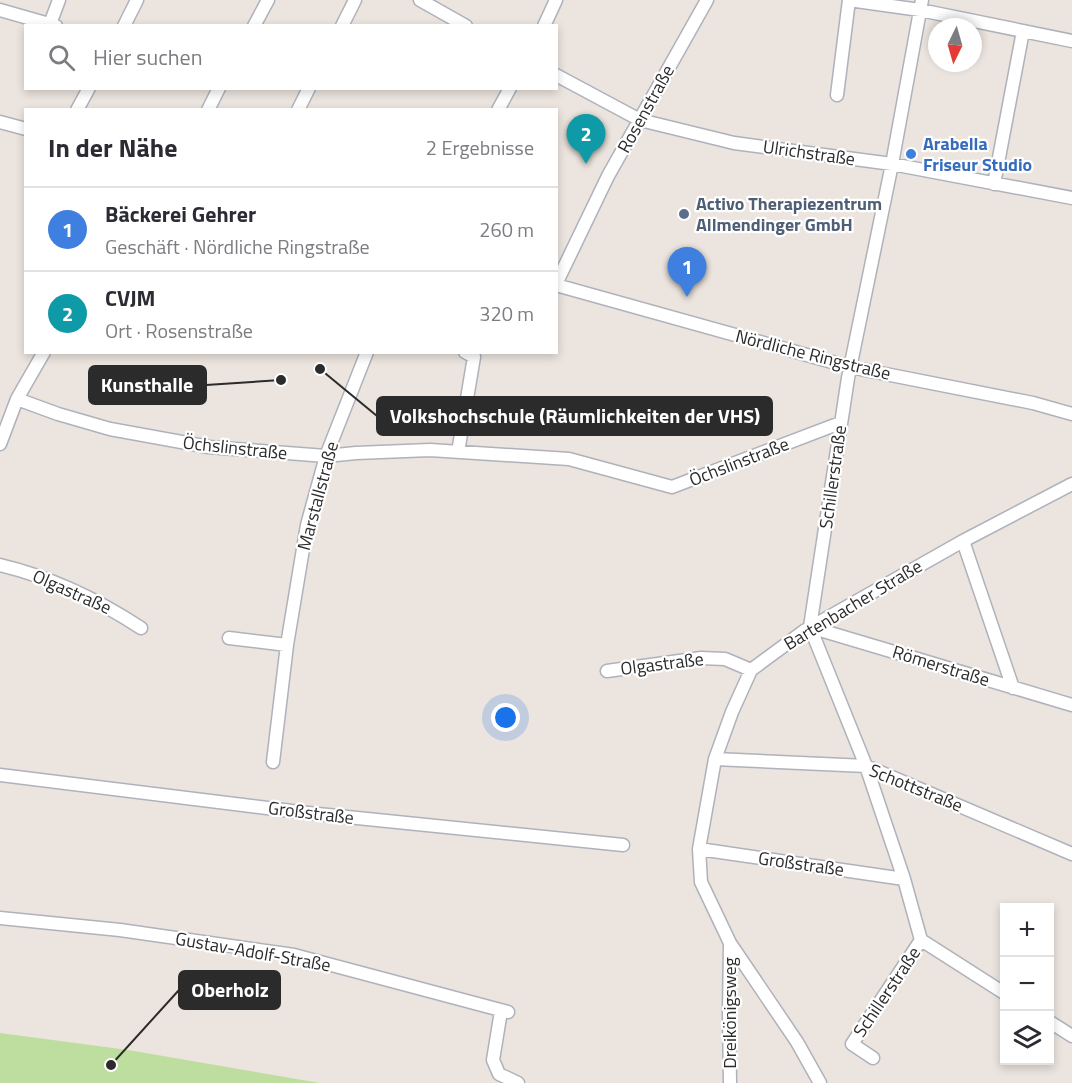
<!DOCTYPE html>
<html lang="de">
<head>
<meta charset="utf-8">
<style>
	body { margin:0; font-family:"Titillium Web",sans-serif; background:#f7f7f7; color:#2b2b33 }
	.controls { position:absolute; right:18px; bottom:18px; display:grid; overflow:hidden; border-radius:0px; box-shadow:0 3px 9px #0003 }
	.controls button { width:54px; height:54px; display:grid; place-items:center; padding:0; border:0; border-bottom:2px solid #e1e1e2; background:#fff; color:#2b2b33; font:30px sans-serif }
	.compass { position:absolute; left:928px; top:18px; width:54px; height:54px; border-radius:50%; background:#fff; box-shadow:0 3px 9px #0003; rotate:185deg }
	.you { position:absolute; left:506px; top:718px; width:21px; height:21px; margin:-15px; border:4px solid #fff; border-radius:50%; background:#1a73e8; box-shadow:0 0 0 9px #1a73e833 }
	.badge { display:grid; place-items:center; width:39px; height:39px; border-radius:50%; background:#b45309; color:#fff; font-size:20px; font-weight:700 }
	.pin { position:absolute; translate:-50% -50px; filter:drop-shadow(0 2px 3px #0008) }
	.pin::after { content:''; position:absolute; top:32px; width:21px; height:18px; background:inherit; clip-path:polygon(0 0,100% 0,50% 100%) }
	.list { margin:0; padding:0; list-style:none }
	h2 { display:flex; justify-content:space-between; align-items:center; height:78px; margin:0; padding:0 24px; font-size:26px }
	h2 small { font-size:20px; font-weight:400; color:#7c7c81 }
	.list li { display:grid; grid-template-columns:39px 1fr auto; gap:18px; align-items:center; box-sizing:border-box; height:84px; padding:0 24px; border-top:2px solid #e1e1e2 }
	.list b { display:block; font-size:22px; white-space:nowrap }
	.list p { margin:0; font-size:20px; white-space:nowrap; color:#7c7c81 }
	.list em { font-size:20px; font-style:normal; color:#7c7c81 }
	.icon { flex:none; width:33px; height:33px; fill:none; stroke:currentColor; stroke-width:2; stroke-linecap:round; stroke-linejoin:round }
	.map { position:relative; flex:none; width:1072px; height:1083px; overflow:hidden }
	.search { position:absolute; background:#fff; box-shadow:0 3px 9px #0003; left:24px; top:24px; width:534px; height:66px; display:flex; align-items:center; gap:15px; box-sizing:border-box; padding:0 21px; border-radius:0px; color:#7c7c81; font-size:22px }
	.panel { position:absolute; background:#fff; box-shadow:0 3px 9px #0003; left:24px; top:108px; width:534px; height:246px; border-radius:0px }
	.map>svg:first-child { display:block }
</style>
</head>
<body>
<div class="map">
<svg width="1072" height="1083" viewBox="0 0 1072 1083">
	<rect width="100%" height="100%" fill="#ece4de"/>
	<path fill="#bede9f" d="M 0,1033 L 128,1050 L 320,1083 L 0,1083 Z"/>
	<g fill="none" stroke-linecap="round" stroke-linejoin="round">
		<defs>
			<path id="minor" d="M 420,0 L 466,26
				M 849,0 L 920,10 L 1072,41
				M 922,0 L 892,164 L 848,378 L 810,627 L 866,766 L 904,879 L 921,940 L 1004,993
				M 0,10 L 56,26
				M 50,24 L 59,0
				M 124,26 L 137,0
				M 254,26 L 268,0
				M 342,26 L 355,0
				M 544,26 L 556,0
				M 556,75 L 640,120 L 734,143 L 892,164 L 1072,198
				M 837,95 L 849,0
				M 77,110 L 89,88
				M 208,110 L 219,88
				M 298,110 L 309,88
				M 498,110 L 510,88
				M 0,122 L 26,129
				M 994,184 L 1023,31
				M 556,284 L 608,176 L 707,0
				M 556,285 L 850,367 L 1033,403 L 1072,414
				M 17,399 L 58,414 L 110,429 L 209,447 L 326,456 L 356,453 L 430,450 L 569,459 L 672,487 L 840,423
				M 0,444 L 17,399 L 44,352
				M 458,452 L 474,357 L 465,352
				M 963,541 L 1013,688
				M 0,565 C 51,577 97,599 141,628
				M 810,627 L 1072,705
				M 229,638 L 287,645 L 307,525 L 326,456 L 367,352
				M 607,671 L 701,658 L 725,659 L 751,670
				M 715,759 L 866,766 L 1072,854
				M 273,762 L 287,645
				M 0,775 L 308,813 L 623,845
				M 699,849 L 904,879
				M 0,918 L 120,930 L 294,955 L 508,1012
				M 730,943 L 729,1014 L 730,1083
				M 501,1011 L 493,1060 L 499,1074 L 518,1083
				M 1050,1022 L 1072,1036
				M 873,1058 L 852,1044 L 921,940
				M 820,1083 L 797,1042 L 730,943 L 701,882 L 699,849 L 715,759 L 732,712 L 751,670 L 804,631 L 963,541 L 1072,484"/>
		</defs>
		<use href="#minor" stroke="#afb2ba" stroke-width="15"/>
		<use href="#minor" stroke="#fff" stroke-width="12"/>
	</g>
	<circle fill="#3f7fe0" stroke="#fff" stroke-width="2" cx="911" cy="154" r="6"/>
	<circle fill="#5c6f8a" stroke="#fff" stroke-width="2" cx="684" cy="214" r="6"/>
	<g text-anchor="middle" stroke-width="4.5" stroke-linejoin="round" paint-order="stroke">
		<g font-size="18" fill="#2b2b2b" stroke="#fff">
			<text transform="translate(646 109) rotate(-61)" y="6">Rosenstraße</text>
			<text transform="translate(809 153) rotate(8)" y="6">Ulrichstraße</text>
			<text transform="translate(813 355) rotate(14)" y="6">Nördliche Ringstraße</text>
			<text transform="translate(235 448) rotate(6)" y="6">Öchslinstraße</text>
			<text transform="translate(739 462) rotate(-21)" y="6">Öchslinstraße</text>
			<text transform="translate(833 477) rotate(-82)" y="6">Schillerstraße</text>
			<text transform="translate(318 496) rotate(-75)" y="6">Marstallstraße</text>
			<text transform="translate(72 592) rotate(24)" y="6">Olgastraße</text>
			<text transform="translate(853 605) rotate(-31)" y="6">Bartenbacher Straße</text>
			<text transform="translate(662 664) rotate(-7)" y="6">Olgastraße</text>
			<text transform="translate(941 666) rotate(17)" y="6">Römerstraße</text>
			<text transform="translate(916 788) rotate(22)" y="6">Schottstraße</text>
			<text transform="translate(311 813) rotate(7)" y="6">Großstraße</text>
			<text transform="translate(801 864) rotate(8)" y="6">Großstraße</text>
			<text transform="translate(253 952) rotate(10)" y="6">Gustav-Adolf-Straße</text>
			<text transform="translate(887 992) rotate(-56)" y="6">Schillerstraße</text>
			<text transform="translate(730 1013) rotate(-90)" y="6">Dreikönigsweg</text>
		</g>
		<g font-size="18" font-weight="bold" fill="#366cbe" stroke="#fff" text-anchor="start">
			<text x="923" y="150">Arabella<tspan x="923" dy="21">Friseur Studio</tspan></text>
		</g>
		<g font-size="18" font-weight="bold" fill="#4e5e75" stroke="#fff" text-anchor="start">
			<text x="696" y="210">Activo Therapiezentrum<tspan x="696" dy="21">Allmendinger GmbH</tspan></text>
		</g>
	</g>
	<path fill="none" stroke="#2b2b2b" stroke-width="2" d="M281 380L206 385M320 369L377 416M111 1065L179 990"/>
	<g fill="#2b2b2b" stroke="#fff" stroke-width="2">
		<circle cx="281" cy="380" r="6"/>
		<circle cx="320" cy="369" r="6"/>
		<circle cx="111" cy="1065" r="6"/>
	</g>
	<g fill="#2b2b2b" stroke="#2b2b2b" stroke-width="2">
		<rect x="89" y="366" width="117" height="38" rx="6"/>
		<rect x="377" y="397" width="395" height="38" rx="6"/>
		<rect x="179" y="971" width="101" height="38" rx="6"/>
	</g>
	<g font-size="20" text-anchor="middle" font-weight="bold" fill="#fff">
		<text x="147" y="392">Kunsthalle</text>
		<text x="575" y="423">Volkshochschule (Räumlichkeiten der VHS)</text>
		<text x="230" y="997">Oberholz</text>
	</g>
</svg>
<div class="controls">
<button>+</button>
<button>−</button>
<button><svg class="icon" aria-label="layers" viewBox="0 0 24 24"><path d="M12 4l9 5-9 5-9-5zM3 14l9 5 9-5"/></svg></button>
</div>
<svg class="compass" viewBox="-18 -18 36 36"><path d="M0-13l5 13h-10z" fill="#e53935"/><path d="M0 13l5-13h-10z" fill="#7c7c81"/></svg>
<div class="you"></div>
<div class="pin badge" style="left:687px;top:297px;background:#3f7fe0">1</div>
<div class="pin badge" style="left:586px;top:164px;background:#0f9aa8">2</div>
<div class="search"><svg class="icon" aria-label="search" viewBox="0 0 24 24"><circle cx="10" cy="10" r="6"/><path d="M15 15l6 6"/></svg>Hier suchen</div>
<section class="panel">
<h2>In der Nähe<small>2 Ergebnisse</small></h2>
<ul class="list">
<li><span class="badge" style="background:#3f7fe0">1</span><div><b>Bäckerei Gehrer</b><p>Geschäft · Nördliche Ringstraße</p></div><em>260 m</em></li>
<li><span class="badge" style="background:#0f9aa8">2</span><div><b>CVJM</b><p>Ort · Rosenstraße</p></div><em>320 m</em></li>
</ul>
</section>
</div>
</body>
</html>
